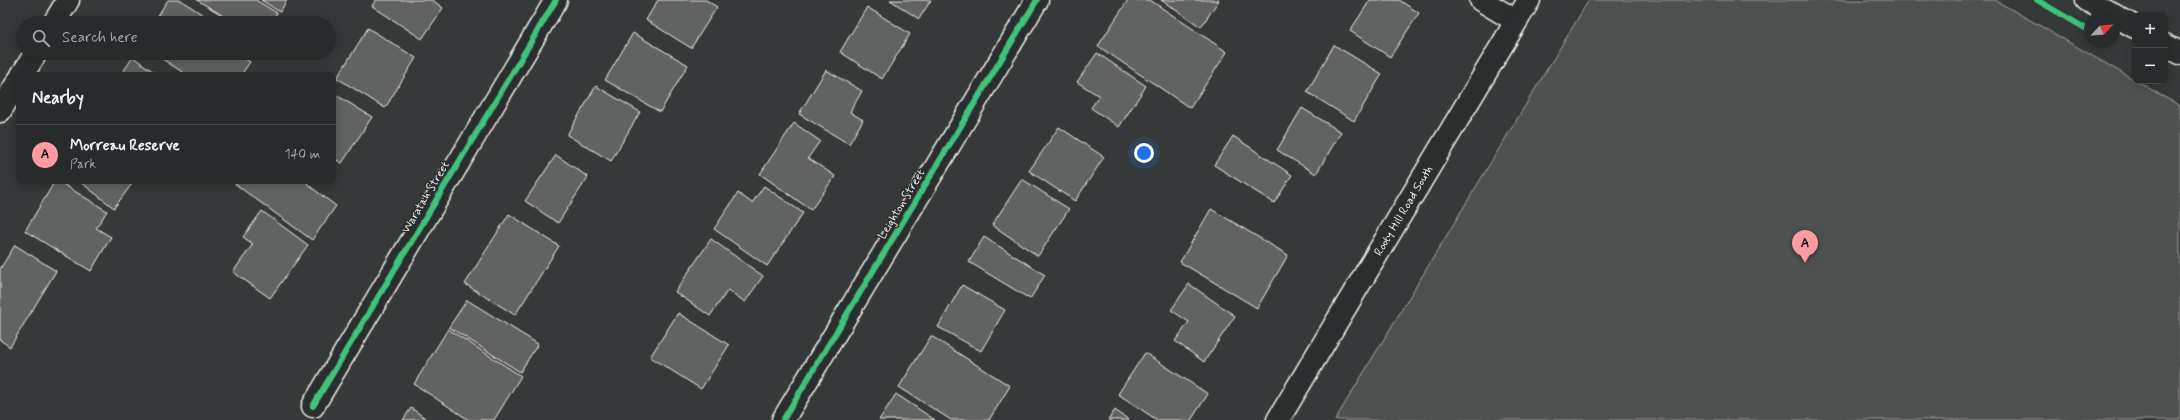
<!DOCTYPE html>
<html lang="en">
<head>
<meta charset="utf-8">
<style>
	body { margin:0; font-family:Mynerve,sans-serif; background:#343737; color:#f1f3f6 }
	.controls { position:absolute; right:12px; top:12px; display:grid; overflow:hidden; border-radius:8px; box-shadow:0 2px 10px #0003 }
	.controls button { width:36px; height:36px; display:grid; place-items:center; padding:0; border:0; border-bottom:1px solid #444747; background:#282b2b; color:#f1f3f6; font:20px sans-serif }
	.compass { position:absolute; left:2084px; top:12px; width:36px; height:36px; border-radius:50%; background:#282b2b; box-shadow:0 2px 10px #0003; rotate:64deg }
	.you { position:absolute; left:1144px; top:153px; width:14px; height:14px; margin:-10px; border:3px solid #fff; border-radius:50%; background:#1a73e8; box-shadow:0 0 0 6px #1a73e833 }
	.badge { display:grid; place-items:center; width:26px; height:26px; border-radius:50%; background:#ff9aa2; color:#111; font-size:13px; font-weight:700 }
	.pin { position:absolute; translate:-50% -33px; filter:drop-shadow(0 1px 2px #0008) }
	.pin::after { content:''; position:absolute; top:21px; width:14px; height:12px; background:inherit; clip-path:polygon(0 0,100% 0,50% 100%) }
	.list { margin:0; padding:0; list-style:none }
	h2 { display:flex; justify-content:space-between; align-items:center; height:52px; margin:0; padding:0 16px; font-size:17px }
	h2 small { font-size:13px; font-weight:400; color:#a5a7a9 }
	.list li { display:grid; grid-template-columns:26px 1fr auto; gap:12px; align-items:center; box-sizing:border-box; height:60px; padding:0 16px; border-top:1px solid #444747 }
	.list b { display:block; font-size:15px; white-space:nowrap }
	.list p { margin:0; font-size:13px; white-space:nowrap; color:#a5a7a9 }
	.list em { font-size:13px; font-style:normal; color:#a5a7a9 }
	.icon { flex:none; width:22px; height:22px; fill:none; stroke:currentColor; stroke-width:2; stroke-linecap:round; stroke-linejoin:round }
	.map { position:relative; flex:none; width:2180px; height:420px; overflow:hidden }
	.search { position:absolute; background:#282b2b; box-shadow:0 2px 10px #0003; left:16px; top:16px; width:320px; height:44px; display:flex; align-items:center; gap:10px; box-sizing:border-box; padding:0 14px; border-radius:22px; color:#a5a7a9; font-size:15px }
	.panel { position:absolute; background:#282b2b; box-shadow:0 2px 10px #0003; left:16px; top:72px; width:320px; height:112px; border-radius:8px }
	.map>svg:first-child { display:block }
</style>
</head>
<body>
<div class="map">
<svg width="2180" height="420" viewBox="0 0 2180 420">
	<rect width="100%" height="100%" fill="#363939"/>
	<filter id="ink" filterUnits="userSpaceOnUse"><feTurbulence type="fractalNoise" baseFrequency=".025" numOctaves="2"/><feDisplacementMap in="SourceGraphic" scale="8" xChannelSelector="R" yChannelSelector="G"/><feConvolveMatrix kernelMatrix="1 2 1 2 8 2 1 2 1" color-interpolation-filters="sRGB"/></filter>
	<g filter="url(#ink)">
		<path fill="#4e514f" stroke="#a1a19c" d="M 1589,0 L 1995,0 L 2180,106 L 2180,420 L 1335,420 Z"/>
		<path fill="#616362" stroke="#f4f1e8" d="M 168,0 L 180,0 L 216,23 L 153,23 Z
			M 197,0 L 256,0 L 277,13 L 271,23 L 235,23 Z
			M 261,0 L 287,0 L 280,12 Z
			M 376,0 L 432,0 L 443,8 L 422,39 L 372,6 Z
			M 658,0 L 706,0 L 717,7 L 691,48 L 646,20 Z
			M 890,0 L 931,0 L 919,19 Z
			M 1128,0 L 1150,0 L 1227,52 L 1190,108 L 1098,46 Z
			M 1161,0 L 1219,0 L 1201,27 Z
			M 1370,0 L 1399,0 L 1419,13 L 1390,57 L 1350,31 Z
			M 867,7 L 910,34 L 882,79 L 840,52 Z
			M 368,28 L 416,58 L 385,108 L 337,78 Z
			M 633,33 L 688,65 L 660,112 L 605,80 Z
			M 1334,45 L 1382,74 L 1354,121 L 1307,92 Z
			M 153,53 L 236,53 L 250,62 L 241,75 L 187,75 Z
			M 1097,53 L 1146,86 L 1119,127 L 1091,108 L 1099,96 L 1077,82 Z
			M 133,57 L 158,75 L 121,75 Z
			M 826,70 L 862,91 L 850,112 L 863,120 L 849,144 L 799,114 Z
			M 596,86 L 640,112 L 611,161 L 567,135 Z
			M 333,93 L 372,117 L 342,163 L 333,158 Z
			M 1302,108 L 1341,132 L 1316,174 L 1277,150 Z
			M 794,123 L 820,141 L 808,158 L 835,176 L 811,210 L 760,174 Z
			M 1059,127 L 1104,157 L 1075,201 L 1029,171 Z
			M 1233,136 L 1292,175 L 1274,203 L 1214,165 Z
			M 556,155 L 588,177 L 558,223 L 525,201 Z
			M 1022,179 L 1069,209 L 1038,256 L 992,225 Z
			M 55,181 L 58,181 L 107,211 L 96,228 L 111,237 L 91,271 L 25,231 Z
			M 79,181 L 134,181 L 114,208 Z
			M 231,181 L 310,181 L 307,184 L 336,206 L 312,240 Z
			M 764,186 L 803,213 L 767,266 L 714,229 L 738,193 L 752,203 Z
			M 1211,209 L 1288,255 L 1257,308 L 1180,262 Z
			M 262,211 L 308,245 L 270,298 L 233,272 L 253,244 L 243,237 Z
			M 509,214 L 559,246 L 515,315 L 465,284 Z
			M 984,237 L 1045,275 L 1030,299 L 969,262 Z
			M 711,239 L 763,276 L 745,302 L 728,290 L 710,316 L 675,292 Z
			M 15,245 L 56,271 L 10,347 L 0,340 L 0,269 Z
			M 1189,284 L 1235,316 L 1204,362 L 1175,341 L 1189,322 L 1171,310 Z
			M 962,285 L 1005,310 L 981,351 L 938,327 Z
			M 467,300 L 538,344 L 520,372 L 449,327 Z
			M 678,313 L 729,345 L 701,389 L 650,357 Z
			M 448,329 L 521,376 L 494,420 L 469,420 L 414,384 Z
			M 931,336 L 1010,386 L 989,420 L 951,420 L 899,387 Z
			M 1145,353 L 1208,394 L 1191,420 L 1157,420 L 1118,394 Z
			M 896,394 L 935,420 L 879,420 Z
			M 411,408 L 428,420 L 403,420 Z
			M 1115,410 L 1129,420 L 1108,420 Z"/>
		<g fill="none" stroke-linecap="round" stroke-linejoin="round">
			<defs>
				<path id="street" d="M 1481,0 L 1516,21
					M 54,23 L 68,0
					M 22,75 L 36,53
					M 0,111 L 19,80
					M 313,406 L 556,0
					M 783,420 L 1037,0"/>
				<g id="secondary">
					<path d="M 2087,0 L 2135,27"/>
					<path d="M 2165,45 L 2180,53"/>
					<path id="s1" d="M 1278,420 L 1529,0"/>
				</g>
			</defs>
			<use href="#street" stroke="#f4f1e8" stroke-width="25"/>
			<use href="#secondary" stroke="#f4f1e8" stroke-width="25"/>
			<use href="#street" stroke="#2a2d2e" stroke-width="22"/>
			<use href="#secondary" stroke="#2a2d2e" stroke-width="22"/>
			<defs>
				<path id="cycleway" d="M 2037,0 L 2090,31
					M 313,406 L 556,0
					M 783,420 L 1037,0"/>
			</defs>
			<use href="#cycleway" stroke="#2a2d2e" stroke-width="8"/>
			<use href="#cycleway" stroke="#40c37c" stroke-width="6"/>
		</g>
	</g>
	<g text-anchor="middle" stroke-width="3" stroke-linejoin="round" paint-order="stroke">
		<g font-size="12" fill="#f4f1e8" stroke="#2a2d2e">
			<text transform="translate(425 197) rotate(-59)" y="4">Waratah Street</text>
			<text transform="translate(901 204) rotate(-59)" y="4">Leighton Street</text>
			<text dy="4" stroke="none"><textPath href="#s1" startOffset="244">Rooty Hill Road South</textPath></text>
		</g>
	</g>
</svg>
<div class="controls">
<button>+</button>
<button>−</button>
</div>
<svg class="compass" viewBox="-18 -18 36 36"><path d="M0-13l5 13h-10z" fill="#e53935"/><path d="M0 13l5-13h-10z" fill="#a5a7a9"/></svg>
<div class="you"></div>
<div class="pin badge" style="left:1805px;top:263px">A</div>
<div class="search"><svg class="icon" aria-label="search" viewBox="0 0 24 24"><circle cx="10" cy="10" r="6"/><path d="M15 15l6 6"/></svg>Search here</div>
<section class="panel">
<h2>Nearby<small></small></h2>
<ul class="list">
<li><span class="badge">A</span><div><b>Morreau Reserve</b><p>Park</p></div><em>140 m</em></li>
</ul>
</section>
</div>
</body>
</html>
